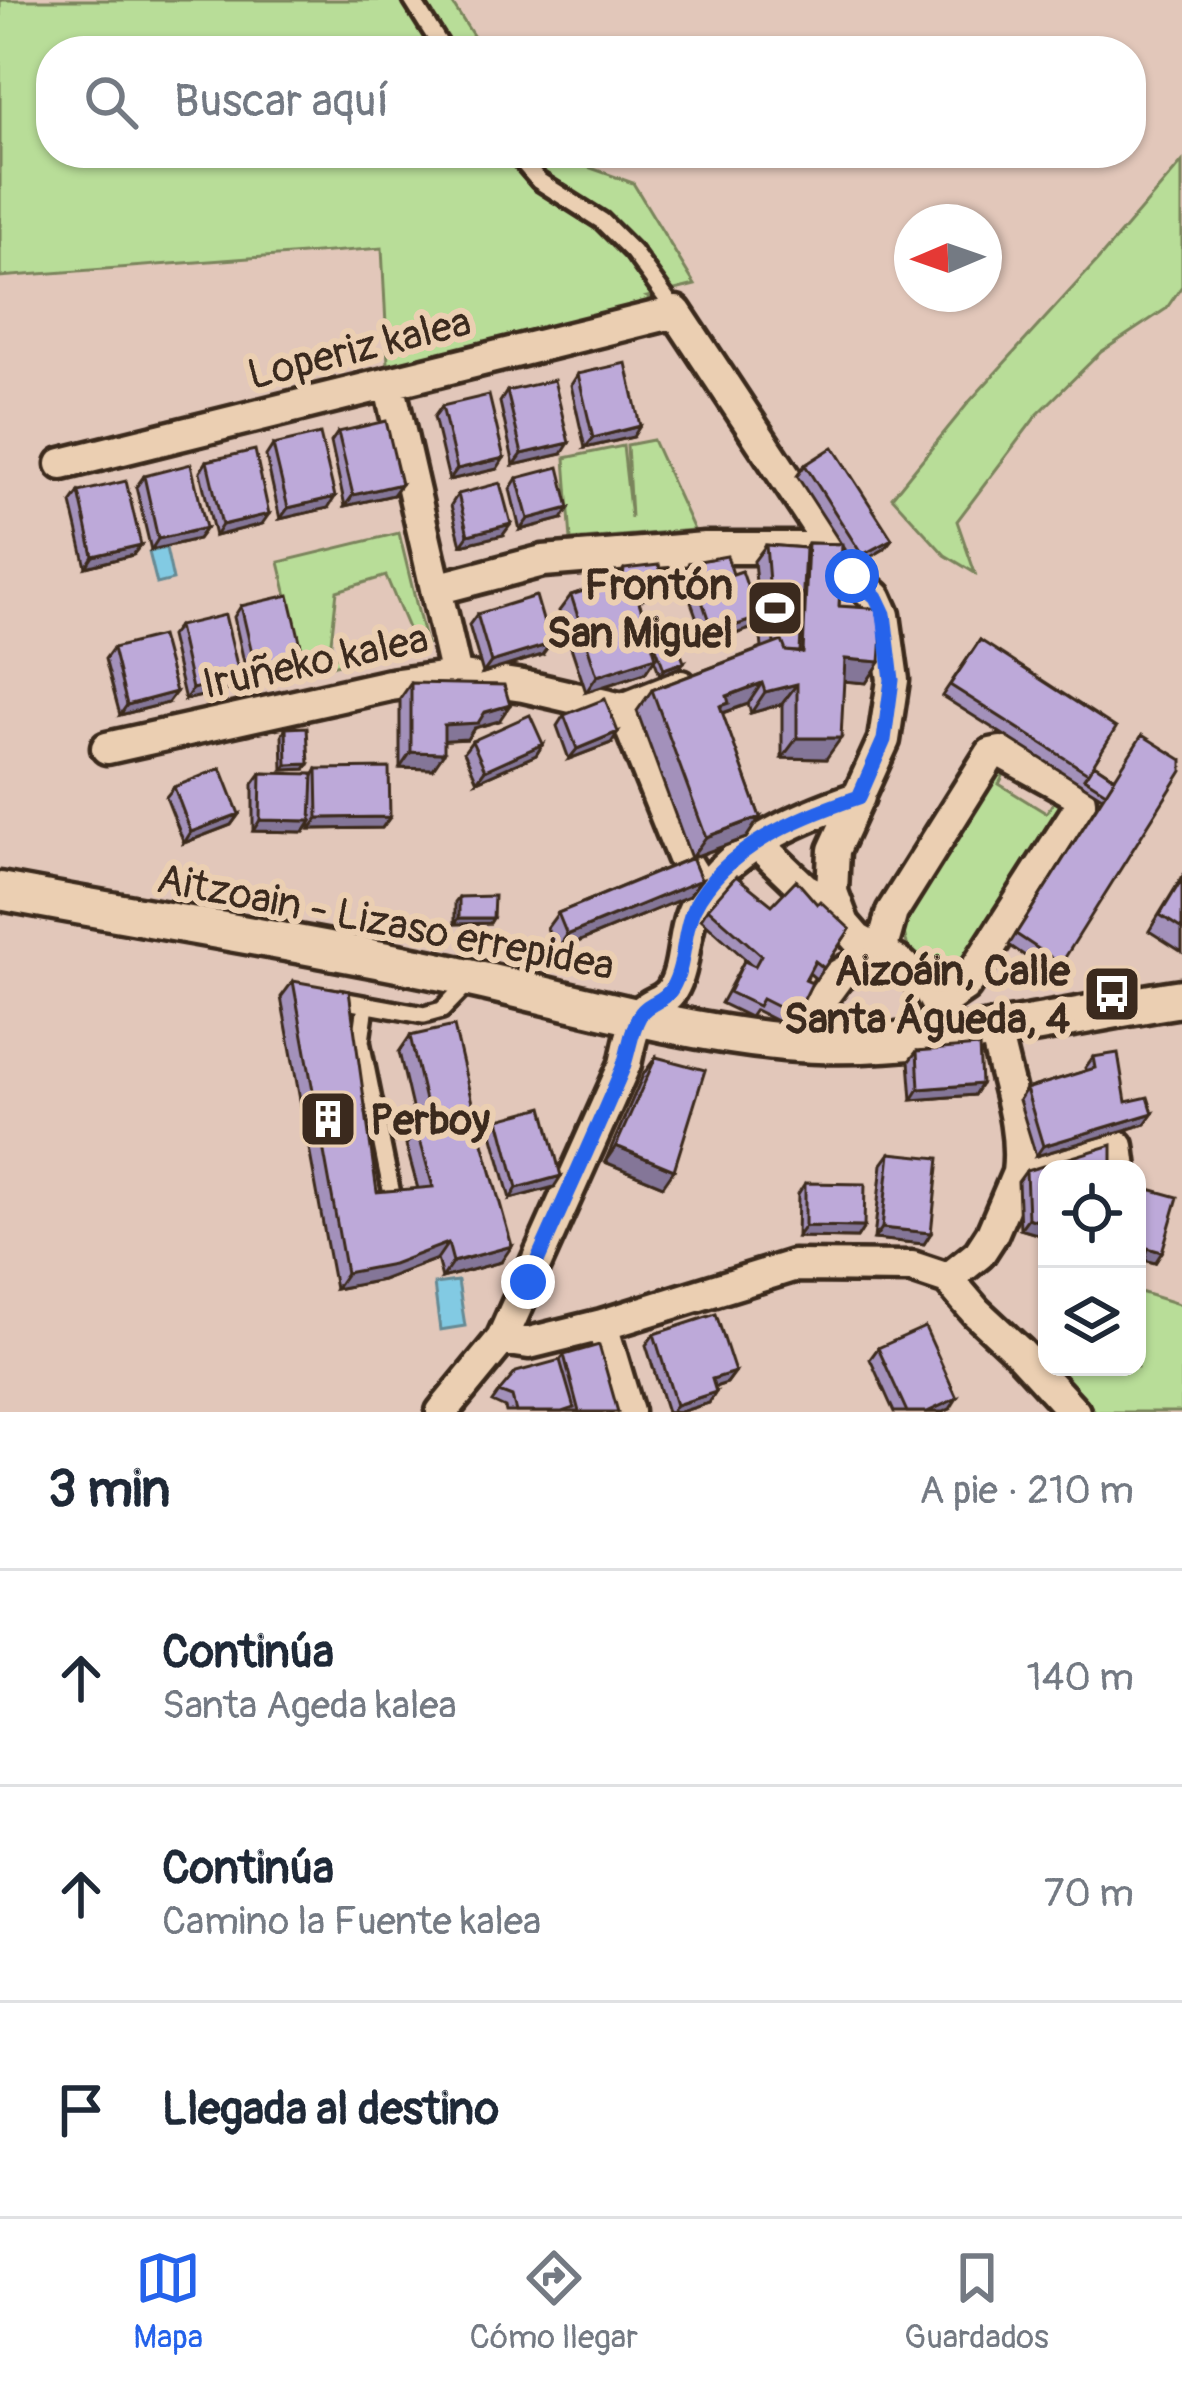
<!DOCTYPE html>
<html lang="es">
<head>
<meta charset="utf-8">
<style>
	body { margin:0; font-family:Pangolin,sans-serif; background:#f6f6f7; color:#1f2937 }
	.controls { position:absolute; right:36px; bottom:36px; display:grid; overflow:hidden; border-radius:24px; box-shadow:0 3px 9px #0004 }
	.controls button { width:108px; height:108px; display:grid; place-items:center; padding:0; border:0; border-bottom:3px solid #e0e1e3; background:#fff; color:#1f2937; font:60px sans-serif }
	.compass { position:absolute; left:894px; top:204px; width:108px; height:108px; border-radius:50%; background:#fff; box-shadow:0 3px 9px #0004; rotate:268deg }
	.stop { position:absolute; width:36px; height:36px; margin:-27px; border:9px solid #2563eb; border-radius:50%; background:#fff }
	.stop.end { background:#2563eb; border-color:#fff; box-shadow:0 3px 12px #0008 }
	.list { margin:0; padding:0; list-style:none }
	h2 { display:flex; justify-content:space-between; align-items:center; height:156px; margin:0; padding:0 48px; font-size:51px }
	h2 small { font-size:39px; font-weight:400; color:#747a83 }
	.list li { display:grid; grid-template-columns:78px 1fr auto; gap:36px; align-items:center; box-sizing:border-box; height:216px; padding:0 48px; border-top:3px solid #e0e1e3 }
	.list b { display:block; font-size:45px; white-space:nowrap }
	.list p { margin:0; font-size:39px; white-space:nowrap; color:#747a83 }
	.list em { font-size:39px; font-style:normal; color:#747a83 }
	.icon { flex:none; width:66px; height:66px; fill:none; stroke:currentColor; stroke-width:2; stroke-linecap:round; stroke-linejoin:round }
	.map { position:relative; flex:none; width:1182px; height:1412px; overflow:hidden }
	.search { position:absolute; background:#fff; box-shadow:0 3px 9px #0004; left:36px; right:36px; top:36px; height:132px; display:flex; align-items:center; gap:30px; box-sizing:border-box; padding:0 42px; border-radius:48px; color:#747a83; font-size:45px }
	.sheet { height:804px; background:#fff }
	nav { display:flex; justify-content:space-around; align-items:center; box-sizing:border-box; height:168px; border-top:3px solid #e0e1e3; background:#fff; font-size:33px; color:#747a83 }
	nav a { display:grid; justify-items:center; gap:6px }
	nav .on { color:#2563eb }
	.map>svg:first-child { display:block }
</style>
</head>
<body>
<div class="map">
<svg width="1182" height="1412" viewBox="0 0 1182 1412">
	<rect width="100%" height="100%" fill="#e2c7ba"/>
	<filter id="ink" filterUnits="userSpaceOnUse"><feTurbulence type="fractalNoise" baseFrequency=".00833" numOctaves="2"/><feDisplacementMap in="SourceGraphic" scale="24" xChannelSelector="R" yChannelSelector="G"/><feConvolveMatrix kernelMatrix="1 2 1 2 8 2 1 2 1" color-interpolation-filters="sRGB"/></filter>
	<g filter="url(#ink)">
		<path fill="#b8dd98" stroke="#7a845b" stroke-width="3" fill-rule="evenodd" d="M 0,0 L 450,0 L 483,51 L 51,51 L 51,153 L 549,153 L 633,183 L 695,285 L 647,297 L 676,312 L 389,383 L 382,248 L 0,277 Z
			M 1182,162 L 1182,286 L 1166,309 L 1101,352 L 1037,415 L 957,521 L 975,573 L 945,555 L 892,497 L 969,402 L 1098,260 Z
			M 653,440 L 694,530 L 571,540 L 565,458 L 623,446 L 631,518 L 627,445 Z
			M 399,533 L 426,644 L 305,672 L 279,562 ZM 386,576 L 413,640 L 329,659 L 337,591 Z
			M 1000,759 L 1009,764 L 999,784 L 1046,813 L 1059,795 L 1070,803 L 972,955 C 934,985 900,961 904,916 Z
			M 1137,1291 L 1182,1305 L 1182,1412 L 1096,1412 L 1061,1373 L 1065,1367 L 1137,1367 Z"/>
		<path fill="#82cae3" stroke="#668a94" stroke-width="3" d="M 166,548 L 173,580 L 157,584 L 149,552 Z
			M 458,1281 L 465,1326 L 440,1330 L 434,1284 Z"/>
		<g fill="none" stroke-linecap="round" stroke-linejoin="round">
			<defs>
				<path id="service" d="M 412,0 L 444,51
					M 515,153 L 539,181 L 602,221 L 633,252 L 676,312
					M 330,998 L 424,1015 L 442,1010 L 471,980
					M 366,1005 L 361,1041 L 392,1194"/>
				<path id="minor" d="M 389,383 L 456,676
					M 62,464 L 676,312 L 832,548 L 852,576 L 876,597 L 884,615 L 893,680 L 884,740 L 834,850 L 832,892 L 844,924 L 857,939 L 900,963 L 929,990 L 937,1005 L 940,1037
					M 436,589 L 543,561 L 705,548 L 832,548
					M 623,709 L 682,856 L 704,892
					M 107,748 L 390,685 L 456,676 L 523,686 L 623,709 L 681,686
					M 756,842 L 805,889 L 837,905
					M 805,1021 L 839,975 L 881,951 L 892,912 L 991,754 L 1001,752 L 1075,793 L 1080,800 L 1080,807 L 965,986 L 937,1005
					M 995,1029 C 1004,1079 1024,1123 1018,1173
					M 948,1279 L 979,1254 L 992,1234 L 1018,1173 L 1109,1144 L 1118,1146 L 1121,1169
					M 602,1325 L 628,1412
					M 502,1339 L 529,1343 L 602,1325 L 793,1266 L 912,1267 L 948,1279 L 976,1312 L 1019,1352 L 1074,1412
					M 442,1412 L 502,1339 L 625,1064 C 629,1048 632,1024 643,1011 C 651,1002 664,1002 672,990 C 686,967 682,934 694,909 C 722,849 800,817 859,797"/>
				<path id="tertiary" d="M 0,891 C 149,919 299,942 447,973 C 559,997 671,1031 785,1042 C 918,1054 1052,1018 1182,998"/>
			</defs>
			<use href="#service" stroke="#3b2a1e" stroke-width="24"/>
			<use href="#minor" stroke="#3b2a1e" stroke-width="39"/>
			<use href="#tertiary" stroke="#3b2a1e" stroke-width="45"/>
			<use href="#service" stroke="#ebcfb2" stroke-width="15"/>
			<use href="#minor" stroke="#ebcfb2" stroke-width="30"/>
			<use href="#tertiary" stroke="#ebcfb2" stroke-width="36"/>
		</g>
		<path fill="#a391bb" stroke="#3b2a1e" stroke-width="3" d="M 578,374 L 633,437 L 585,448 L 571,385 Z
			M 507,391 L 562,454 L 514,465 L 500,402 Z
			M 442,406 L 497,469 L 449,480 L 434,417 Z
			M 338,432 L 393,495 L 345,506 L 331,442 Z
			M 273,445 L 328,508 L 280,519 L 266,456 Z
			M 207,461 L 262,524 L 215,536 L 200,472 Z
			M 805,465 L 892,539 L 884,549 L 855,566 L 842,546 L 839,606 L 880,662 L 866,683 L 844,681 L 826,759 L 782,758 L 782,704 L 751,713 L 748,704 L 722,713 L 760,817 L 746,838 L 692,858 L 701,880 L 689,896 L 556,951 L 547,928 L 558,913 L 691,858 L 637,711 L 652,690 L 762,648 L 754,561 L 766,545 L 805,548 L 808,543 L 841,544 L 797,476 Z
			M 144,476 L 206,528 L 198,539 L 151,550 L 136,487 Z
			M 517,478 L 562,519 L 520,530 L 510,489 Z
			M 79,492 L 133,555 L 86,567 L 71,503 Z
			M 458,494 L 503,535 L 461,545 L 451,505 Z
			M 689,563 L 750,629 L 706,644 L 681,574 Z
			M 624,569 L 664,589 L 660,594 L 639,601 L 650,636 L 651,634 L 680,667 L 660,675 L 654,659 L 645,673 L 586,692 L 559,611 L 571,595 L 620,579 L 620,575 Z
			M 241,606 L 296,669 L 248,680 L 234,617 Z
			M 477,614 L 542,655 L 483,673 L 469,625 Z
			M 178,626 L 240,678 L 232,689 L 185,700 L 170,636 Z
			M 980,640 L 1094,764 L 1114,777 L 1061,964 L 1053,975 L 1009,945 L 1102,797 L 942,696 Z
			M 113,648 L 168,703 L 120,715 L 105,659 Z
			M 411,683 L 499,721 L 474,728 L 467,739 L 444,740 L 433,769 L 400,768 L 400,699 Z
			M 564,715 L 611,743 L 569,759 L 557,726 Z
			M 286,728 L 305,769 L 283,770 L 282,734 Z
			M 472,741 L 543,744 L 536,755 L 477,781 L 464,752 Z
			M 317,769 L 390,817 L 382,828 L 310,829 L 310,823 L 304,832 L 253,831 L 253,784 L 261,773 L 313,776 Z
			M 174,787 L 239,814 L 231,825 L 184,843 L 166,797 Z
			M 1182,877 L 1182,952 L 1149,931 Z
			M 459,897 L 493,918 L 490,923 L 455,924 L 455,902 Z
			M 817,904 L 850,929 L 816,979 L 809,973 L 796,1016 L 789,1027 L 755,1010 L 750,1017 L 721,1003 L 744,961 L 752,965 L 701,919 L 708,908 Z
			M 293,981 L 377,1192 L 418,1189 L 406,1145 L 417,1129 L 399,1052 L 410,1036 L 501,1262 L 442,1278 L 437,1259 L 382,1280 L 335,1289 L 281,997 Z
			M 917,1051 L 981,1084 L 974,1095 L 912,1100 L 909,1061 Z
			M 656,1057 L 663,1186 L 605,1162 L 644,1073 Z
			M 1093,1057 L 1126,1102 L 1153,1113 L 1145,1124 L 1036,1156 L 1019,1100 L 1026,1089 L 1086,1071 L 1085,1068 Z
			M 499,1119 L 554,1187 L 510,1199 L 491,1130 Z
			M 890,1153 L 931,1233 L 924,1244 L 874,1239 L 882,1164 Z
			M 1026,1171 L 1047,1237 L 1020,1229 L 1018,1182 Z
			M 805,1183 L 864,1227 L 857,1238 L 797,1237 L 798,1194 Z
			M 1149,1189 L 1162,1252 L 1155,1263 L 1145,1260 L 1137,1275 L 1137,1216 L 1142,1199 Z
			M 654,1334 L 735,1372 L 727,1383 L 715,1387 L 716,1392 L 709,1403 L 680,1412 L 667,1412 L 646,1345 Z
			M 878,1348 L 950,1409 L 943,1412 L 894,1412 L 870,1359 Z
			M 564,1355 L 618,1412 L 506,1412 L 505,1408 L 492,1402 L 499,1392 L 560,1360 Z"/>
		<path fill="#847698" stroke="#3b2a1e" stroke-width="3" d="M 640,426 L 633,437 L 585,448 L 593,438 Z
			M 569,443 L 562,454 L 514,465 L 522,454 Z
			M 504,458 L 497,469 L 449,480 L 457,469 Z
			M 401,484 L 393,495 L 345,506 L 353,495 Z
			M 335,497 L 328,508 L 280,519 L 288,508 Z
			M 569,508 L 562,519 L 520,530 L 528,519 Z
			M 269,514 L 262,524 L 215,536 L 222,525 Z
			M 511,524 L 503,535 L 461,545 L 468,535 Z
			M 206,528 L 198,539 L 151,550 L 158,539 Z
			M 892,539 L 884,549 L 855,566 L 862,555 Z
			M 141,545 L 133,555 L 86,567 L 93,556 Z
			M 664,589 L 660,594 L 624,605 L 627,600 Z
			M 758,618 L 750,629 L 706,644 L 713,633 Z
			M 550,644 L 542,655 L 483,673 L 491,662 Z
			M 656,657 L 645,673 L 586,692 L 597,676 Z
			M 304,658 L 296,669 L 248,680 L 256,670 Z
			M 845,659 L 880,662 L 866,683 L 830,680 Z
			M 684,662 L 680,667 L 660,675 L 664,669 Z
			M 240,678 L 232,689 L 185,700 L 192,689 Z
			M 762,683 L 748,704 L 722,713 L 705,727 L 727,696 Z
			M 797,684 L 782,704 L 751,713 L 765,692 Z
			M 176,692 L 168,703 L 120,715 L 127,705 Z
			M 510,705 L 499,721 L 474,728 L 467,739 L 433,741 L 444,725 Z
			M 618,732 L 611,743 L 569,759 L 577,749 Z
			M 797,738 L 841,738 L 826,759 L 782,758 Z
			M 543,744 L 536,755 L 477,781 L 485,770 Z
			M 411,752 L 444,753 L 433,769 L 400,768 Z
			M 309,764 L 305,769 L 283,770 L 287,765 Z
			M 239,814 L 231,825 L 184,843 L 191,832 Z
			M 390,817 L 382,828 L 310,829 L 318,818 Z
			M 760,817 L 746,838 L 691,858 L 706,837 Z
			M 260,820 L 311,821 L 304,832 L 253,831 Z
			M 701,880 L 689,896 L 556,951 L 567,935 Z
			M 459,918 L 493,918 L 490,923 L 455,924 Z
			M 981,1084 L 974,1095 L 912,1100 L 919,1089 Z
			M 1153,1113 L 1145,1124 L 1036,1156 L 1043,1146 Z
			M 616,1146 L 674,1170 L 663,1186 L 605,1162 Z
			M 561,1176 L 554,1187 L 510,1199 L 517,1188 Z
			M 1028,1218 L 1047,1224 L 1047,1237 L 1020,1229 Z
			M 805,1226 L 864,1227 L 857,1238 L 797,1237 Z
			M 882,1228 L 931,1233 L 924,1244 L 874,1239 Z
			M 448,1243 L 437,1259 L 382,1280 L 335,1289 L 346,1273 Z
			M 512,1246 L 501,1262 L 442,1278 L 453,1262 Z
			M 1148,1248 L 1162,1252 L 1155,1263 L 1141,1259 Z
			M 735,1372 L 727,1383 L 705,1390 L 712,1379 Z
			M 716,1392 L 709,1403 L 680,1412 L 671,1412 L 676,1405 Z
			M 957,1398 L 950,1409 L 943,1412 L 927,1412 Z"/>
		<path fill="#bda9d9" stroke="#3b2a1e" stroke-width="3" d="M 626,363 L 640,426 L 593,438 L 578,374 Z
			M 554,380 L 569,443 L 522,454 L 507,391 Z
			M 489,395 L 504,458 L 457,469 L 442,406 Z
			M 386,421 L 401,484 L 353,495 L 338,432 Z
			M 320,434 L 335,497 L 288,508 L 273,445 Z
			M 833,447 L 892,539 L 862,555 L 805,465 Z
			M 255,450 L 269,514 L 222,525 L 207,461 Z
			M 191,464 L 206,528 L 158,539 L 144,476 Z
			M 559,467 L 569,508 L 528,519 L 517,478 Z
			M 126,481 L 141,545 L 93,556 L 79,492 Z
			M 500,483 L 511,524 L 468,535 L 458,494 Z
			M 808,543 L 842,544 L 839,606 L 884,609 L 880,662 L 845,659 L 841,738 L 797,738 L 797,684 L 765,692 L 762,683 L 727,696 L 729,703 L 720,706 L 760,817 L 706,837 L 652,690 L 782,641 L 786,651 L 803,653 Z
			M 766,545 L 805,548 L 800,652 L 786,651 L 782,641 L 774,644 Z
			M 727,556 L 733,574 L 742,571 L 758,618 L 713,633 L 689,563 Z
			M 659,565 L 664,589 L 637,597 L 631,576 L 623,578 L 624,569 Z
			M 631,576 L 656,657 L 597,676 L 571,595 Z
			M 289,595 L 304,658 L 256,670 L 241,606 Z
			M 536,596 L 550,644 L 491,662 L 477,614 Z
			M 225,615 L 240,678 L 192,689 L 178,626 Z
			M 671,627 L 684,662 L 664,669 L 651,634 Z
			M 161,636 L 176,692 L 127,705 L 113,648 Z
			M 980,640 L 1116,728 L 1088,773 L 950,685 Z
			M 411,683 L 504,685 L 510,705 L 485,712 L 478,723 L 444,725 L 444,753 L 411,752 Z
			M 605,699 L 618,732 L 577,749 L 564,715 Z
			M 530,715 L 543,744 L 485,770 L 472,741 Z
			M 307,727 L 309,764 L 287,765 L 286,728 Z
			M 1142,735 L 1182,760 L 1182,771 L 1061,964 L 1016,934 Z
			M 1094,764 L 1115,778 L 1106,792 L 1084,778 Z
			M 221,768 L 239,814 L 191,832 L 174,787 Z
			M 389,768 L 390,817 L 318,818 L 317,769 Z
			M 261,773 L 313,774 L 311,821 L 260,820 Z
			M 692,858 L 701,880 L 567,935 L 558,913 Z
			M 736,876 L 772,905 L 796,880 L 817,904 L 820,901 L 850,929 L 824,968 L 815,961 L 805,980 L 812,983 L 796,1016 L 762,999 L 758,1006 L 729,992 L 744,961 L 755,966 L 761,955 L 708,908 Z
			M 1182,879 L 1182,929 L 1160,915 Z
			M 494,896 L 493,918 L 459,918 L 459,897 Z
			M 293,981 L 349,991 L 377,1192 L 433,1187 L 417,1129 L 443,1121 L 430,1122 L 410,1036 L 454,1026 L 474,1111 L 512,1246 L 453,1262 L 448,1243 L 393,1264 L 346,1273 Z
			M 979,1046 L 981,1084 L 919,1089 L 917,1051 Z
			M 1118,1053 L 1126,1102 L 1148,1097 L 1153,1113 L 1043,1146 L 1026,1089 L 1095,1068 L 1093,1057 Z
			M 656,1057 L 705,1070 L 674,1170 L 616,1146 Z
			M 543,1107 L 561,1176 L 517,1188 L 499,1119 Z
			M 1112,1145 L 1112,1169 L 1047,1169 L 1047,1224 L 1028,1218 L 1026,1171 Z
			M 890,1153 L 939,1158 L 931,1233 L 882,1228 Z
			M 805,1183 L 865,1184 L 864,1227 L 805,1226 Z
			M 1149,1189 L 1178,1197 L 1162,1252 L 1148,1248 L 1143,1266 L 1137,1265 L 1137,1233 Z
			M 716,1314 L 735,1372 L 712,1379 L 716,1392 L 676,1405 L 654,1334 Z
			M 925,1327 L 957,1398 L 927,1412 L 907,1412 L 878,1348 Z
			M 599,1345 L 618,1412 L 579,1412 L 564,1355 Z
			M 560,1360 L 574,1408 L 562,1412 L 516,1412 L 512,1397 L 499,1392 L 516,1372 Z"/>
	</g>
	<g fill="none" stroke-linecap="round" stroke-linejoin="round" filter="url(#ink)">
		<path stroke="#2563eb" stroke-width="15" d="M 528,1282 C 559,1211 592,1141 622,1070 C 629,1053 630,1033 639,1017 C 646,1002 664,1003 672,988 C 686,964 682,933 694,908 C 725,847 799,817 859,797 L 884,740 L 892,680 L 884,614 L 876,597 L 852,576"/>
	</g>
	<defs>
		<symbol id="stadium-square" viewBox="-11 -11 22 22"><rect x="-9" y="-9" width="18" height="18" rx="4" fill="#3b2a1e" stroke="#ebcfb2"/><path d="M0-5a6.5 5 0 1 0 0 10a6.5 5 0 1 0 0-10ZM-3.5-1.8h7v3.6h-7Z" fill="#fff"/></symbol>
		<symbol id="bus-square" viewBox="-11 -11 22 22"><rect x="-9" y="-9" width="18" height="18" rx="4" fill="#3b2a1e" stroke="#ebcfb2"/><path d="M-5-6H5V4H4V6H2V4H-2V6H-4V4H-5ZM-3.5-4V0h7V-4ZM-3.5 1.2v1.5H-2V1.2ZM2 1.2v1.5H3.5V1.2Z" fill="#fff"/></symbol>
		<symbol id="building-square" viewBox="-11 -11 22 22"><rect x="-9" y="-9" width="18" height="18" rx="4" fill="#3b2a1e" stroke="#ebcfb2"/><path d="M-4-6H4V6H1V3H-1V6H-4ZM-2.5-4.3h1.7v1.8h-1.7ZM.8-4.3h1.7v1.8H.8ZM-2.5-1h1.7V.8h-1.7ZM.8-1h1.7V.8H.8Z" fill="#fff"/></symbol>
	</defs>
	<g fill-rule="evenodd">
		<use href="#stadium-square" x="742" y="575" width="66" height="66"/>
		<use href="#bus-square" x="1079" y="961" width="66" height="66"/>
		<use href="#building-square" x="295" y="1086" width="66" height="66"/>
	</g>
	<g text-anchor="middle" stroke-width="12" stroke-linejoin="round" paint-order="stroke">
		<g font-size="42" fill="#3b2a1e" stroke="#ebcfb2">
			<text transform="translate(359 347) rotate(-14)" y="15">Loperiz kalea</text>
			<text transform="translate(315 660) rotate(-12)" y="15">Iruñeko kalea</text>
			<text transform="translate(386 921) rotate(11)" y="15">Aitzoain - Lizaso errepidea</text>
		</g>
		<g font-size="42" font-weight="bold" fill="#3b2a1e" stroke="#ebcfb2" text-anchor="end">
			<text x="733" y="599">Frontón<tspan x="733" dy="48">San Miguel</tspan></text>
			<text x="1070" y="985">Aizoáin, Calle<tspan x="1070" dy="48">Santa Águeda, 4</tspan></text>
			<text x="370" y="1134" text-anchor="start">Perboy</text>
		</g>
	</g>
</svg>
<div class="controls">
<button><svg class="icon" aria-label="locate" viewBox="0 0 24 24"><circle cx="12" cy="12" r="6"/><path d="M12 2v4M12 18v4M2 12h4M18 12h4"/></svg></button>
<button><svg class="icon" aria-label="layers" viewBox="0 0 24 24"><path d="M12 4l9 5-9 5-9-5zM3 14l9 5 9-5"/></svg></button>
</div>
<svg class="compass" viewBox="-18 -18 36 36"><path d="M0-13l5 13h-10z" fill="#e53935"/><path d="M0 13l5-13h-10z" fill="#747a83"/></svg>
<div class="stop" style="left:852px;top:576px"></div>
<div class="stop end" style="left:528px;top:1282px"></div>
<div class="search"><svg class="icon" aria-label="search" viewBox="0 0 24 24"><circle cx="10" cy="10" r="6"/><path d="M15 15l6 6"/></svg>Buscar aquí</div>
</div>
<section class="sheet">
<h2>3 min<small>A pie · 210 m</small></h2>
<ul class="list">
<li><svg class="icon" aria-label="ahead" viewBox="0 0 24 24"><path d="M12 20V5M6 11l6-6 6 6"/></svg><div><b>Continúa</b><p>Santa Ageda kalea</p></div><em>140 m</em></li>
<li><svg class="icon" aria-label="ahead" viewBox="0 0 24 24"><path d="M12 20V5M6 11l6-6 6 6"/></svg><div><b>Continúa</b><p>Camino la Fuente kalea</p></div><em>70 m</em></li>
<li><svg class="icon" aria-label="arrive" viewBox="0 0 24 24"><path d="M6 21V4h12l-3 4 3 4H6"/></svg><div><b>Llegada al destino</b></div></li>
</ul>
</section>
<nav>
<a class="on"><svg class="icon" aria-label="map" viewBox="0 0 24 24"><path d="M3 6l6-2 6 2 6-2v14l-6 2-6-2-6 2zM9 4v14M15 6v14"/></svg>Mapa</a>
<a><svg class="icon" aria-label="directions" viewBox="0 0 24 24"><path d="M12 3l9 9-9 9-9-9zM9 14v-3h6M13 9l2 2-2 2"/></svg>Cómo llegar</a>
<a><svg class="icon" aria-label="saved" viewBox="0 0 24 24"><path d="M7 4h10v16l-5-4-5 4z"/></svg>Guardados</a>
</nav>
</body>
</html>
